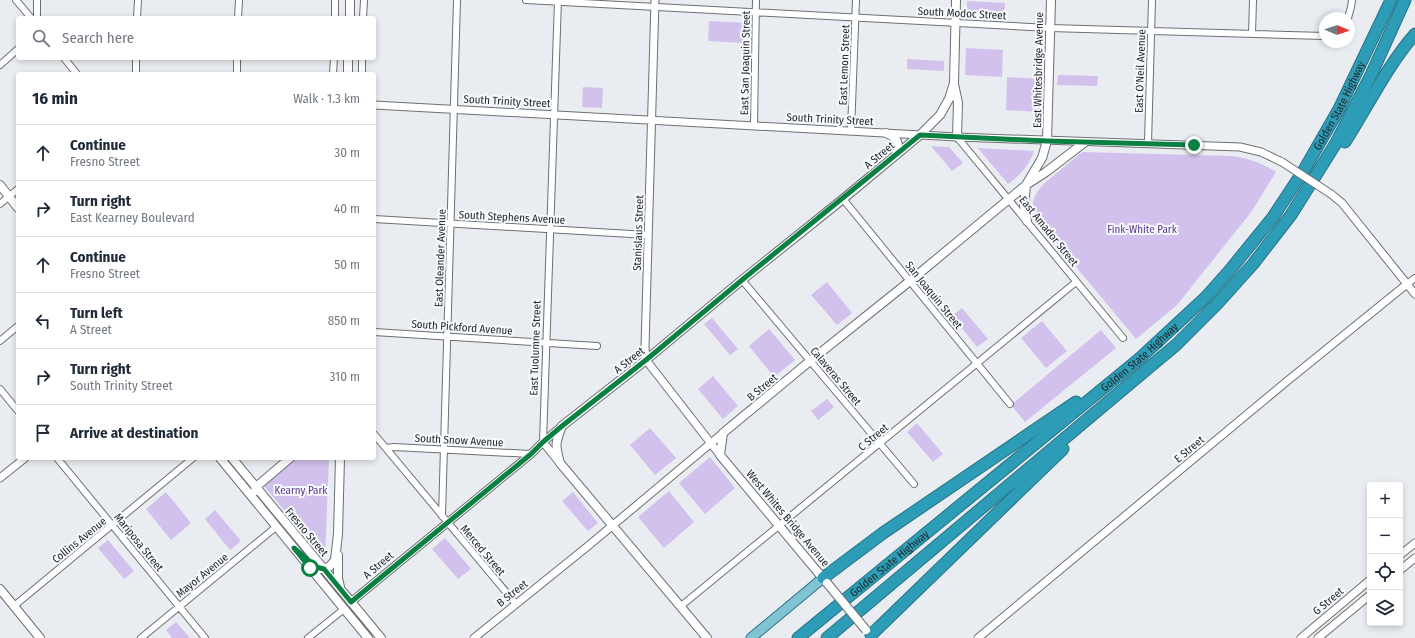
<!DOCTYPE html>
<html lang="en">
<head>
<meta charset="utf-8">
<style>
	body { margin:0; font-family:"Fira Sans Condensed",sans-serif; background:#f6f6f7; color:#1f2937 }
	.controls { position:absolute; right:12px; bottom:12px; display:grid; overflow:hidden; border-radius:4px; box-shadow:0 2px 6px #0003 }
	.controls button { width:36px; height:36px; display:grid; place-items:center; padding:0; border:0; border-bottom:1px solid #e0e1e3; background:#fff; color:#1f2937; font:20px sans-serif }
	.compass { position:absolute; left:1319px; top:12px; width:36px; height:36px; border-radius:50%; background:#fff; box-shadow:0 2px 6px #0003; rotate:92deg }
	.stop { position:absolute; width:12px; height:12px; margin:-9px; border:3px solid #0b8043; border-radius:50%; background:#fff }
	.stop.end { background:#0b8043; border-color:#fff; box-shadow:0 1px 4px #0008 }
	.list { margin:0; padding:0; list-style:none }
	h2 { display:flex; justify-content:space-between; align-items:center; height:52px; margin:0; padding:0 16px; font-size:17px }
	h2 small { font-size:13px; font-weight:400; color:#747a83 }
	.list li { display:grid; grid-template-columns:26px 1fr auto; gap:12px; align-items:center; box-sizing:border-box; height:56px; padding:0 16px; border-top:1px solid #e0e1e3 }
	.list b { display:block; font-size:15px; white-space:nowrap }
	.list p { margin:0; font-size:13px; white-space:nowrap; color:#747a83 }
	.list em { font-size:13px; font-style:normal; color:#747a83 }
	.icon { flex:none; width:22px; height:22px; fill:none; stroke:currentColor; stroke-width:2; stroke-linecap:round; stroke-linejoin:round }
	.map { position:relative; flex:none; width:1415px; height:638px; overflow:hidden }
	.search { position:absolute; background:#fff; box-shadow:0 2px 6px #0003; left:16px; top:16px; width:360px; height:44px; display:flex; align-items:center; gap:10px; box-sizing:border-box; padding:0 14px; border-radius:4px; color:#747a83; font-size:15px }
	.panel { position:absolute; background:#fff; box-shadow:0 2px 6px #0003; left:16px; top:72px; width:360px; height:388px; border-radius:4px }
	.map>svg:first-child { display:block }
</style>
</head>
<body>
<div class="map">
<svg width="1415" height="638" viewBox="0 0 1415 638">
	<rect width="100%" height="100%" fill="#e9edf1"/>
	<path fill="#d2c1ec" d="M 967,1 L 1005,3 L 1004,16 L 967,14 Z
		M 709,21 L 746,23 L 745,43 L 708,41 Z
		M 966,48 L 1003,50 L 1002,77 L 965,75 Z
		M 907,59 L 944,61 L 944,71 L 907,69 Z
		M 1058,75 L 1098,76 L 1097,86 L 1057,85 Z
		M 1007,77 L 1042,79 L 1041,112 L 1006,110 Z
		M 583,87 L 603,88 L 602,108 L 582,107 Z
		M 931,146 L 949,147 L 963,163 L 952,171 Z
		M 978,148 L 1034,151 C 1029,166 1020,175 1008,184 Z
		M 1082,152 L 1231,156 C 1248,158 1262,163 1276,172 L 1252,211 L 1177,305 L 1136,339 L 1038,221 C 1024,199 1042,185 1058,172 C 1066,165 1074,159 1082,152 Z
		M 827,282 L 852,313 L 837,325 L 811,295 Z
		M 962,308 L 988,339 L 977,347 L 952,316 Z
		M 712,318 L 738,349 L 730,355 L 704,324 Z
		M 1042,321 L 1067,351 L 1046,368 L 1021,338 Z
		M 769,329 L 795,360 L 774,377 L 749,346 Z
		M 1101,330 L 1116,348 L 1025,422 L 1011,405 Z
		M 713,376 L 738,406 L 723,419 L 698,389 Z
		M 827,399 L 834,407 L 818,420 L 811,411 Z
		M 917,423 L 943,454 L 933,462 L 907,432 Z
		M 650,428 L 676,458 L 655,475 L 630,445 Z
		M 710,457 L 735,488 L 705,514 L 679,483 Z
		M 297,458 L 329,458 L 325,559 L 264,486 Z
		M 669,491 L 694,522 L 664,548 L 638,517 Z
		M 166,492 L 191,523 L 171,540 L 146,509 Z
		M 573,492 L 598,523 L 588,531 L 562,501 Z
		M 215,510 L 241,541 L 230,550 L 205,519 Z
		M 445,538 L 471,569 L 458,579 L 432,549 Z
		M 108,540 L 134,571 L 124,579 L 98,548 Z
		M 176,622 L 190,638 L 172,638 L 166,630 Z"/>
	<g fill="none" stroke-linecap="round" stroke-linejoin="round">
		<defs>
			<path id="minor" d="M 16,0 L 31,18
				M 526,0 L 1050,28 L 1325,36
				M 37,18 L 37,0
				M 137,18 L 138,0
				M 238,18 L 239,0
				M 335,18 L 335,0
				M 363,18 L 364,0
				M 1348,18 L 1351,7 L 1352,0
				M 1252,34 L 1253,0
				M 64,58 L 77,74
				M 0,65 L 18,49
				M 136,74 L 136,58
				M 237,74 L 237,58
				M 333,74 L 334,58
				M 362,74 L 362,58
				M 754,126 L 756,0
				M 851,131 L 856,0
				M 957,137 L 1123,338
				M 1148,143 L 1152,0
				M 843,199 L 1010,404
				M 0,204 L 18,189
				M 374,219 L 648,235
				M 742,280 L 914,484
				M 1407,284 L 1415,278
				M 374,332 L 597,346
				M 0,341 L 18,326
				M 0,389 L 18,411
				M 374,434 L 516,604
				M 543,442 L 558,0
				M 386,448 L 394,447 L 531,454
				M 57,458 L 205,638
				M 442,516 L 457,0
				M 14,606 L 193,458
				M 681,606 L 1076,282
				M 141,638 L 276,527
				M 308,638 L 344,609"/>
			<path id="tertiary" d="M 655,0 L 645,347 L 646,360 L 720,455
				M 374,105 L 957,137 L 1240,147 L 1261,152 L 1282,162
				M 1331,194 L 1342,203 L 1415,294
				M 543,442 L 559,462
				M 0,478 L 25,458
				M 1400,555 L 1415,543
				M 1400,570 L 1415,558
				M 351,602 L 531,454 L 543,442 L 562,426
				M 474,638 L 588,546 L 723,433
				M 978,638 L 1286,382 L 1407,284
				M 1301,638 L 1370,580
				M 1318,638 L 1370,595"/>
			<path id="secondary" d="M 350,18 L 350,0
				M 348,74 L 348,58
				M 954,84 L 958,103 L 957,137
				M 886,133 C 898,138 900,143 896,155
				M 0,185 L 18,208
				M 1027,221 L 1024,206 L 1026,185 L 1046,172 L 1085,142
				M 220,458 L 368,638
				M 232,458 L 381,638
				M 255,491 L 256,487 L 290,458
				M 338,555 L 338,578 L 340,587
				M 321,569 L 325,569 L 330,566 L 335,560 L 338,534 L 340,458
				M 826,582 L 720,455 L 723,433 L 810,361 L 910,281 L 1026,185 L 1042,158 L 1047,141 L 1051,0
				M 0,589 L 40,638
				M 707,638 L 560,463 C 555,445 555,443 562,426 L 646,360 L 742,280 L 843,199 L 920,135 L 940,115 L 949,99 L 954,83 L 956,0"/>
			<path id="primary" d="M 751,638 L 823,578"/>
			<g id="motorway">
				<path d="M 1345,142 C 1368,106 1387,66 1415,34"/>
				<path d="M 823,578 L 883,533 L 1076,402"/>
				<path d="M 871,635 L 1063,449"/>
				<path id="s1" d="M 798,638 L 1139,359 L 1206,297 L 1230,270 L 1273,217 L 1304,170 L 1339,109 L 1391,0"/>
				<path d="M 827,638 L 1146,370 L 1176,345 L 1218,303 L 1253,264 L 1291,215 L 1336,143 L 1371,75 L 1405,0"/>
			</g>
		</defs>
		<use href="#minor" stroke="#6c7073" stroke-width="8"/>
		<use href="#tertiary" stroke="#6c7073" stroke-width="9"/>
		<use href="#secondary" stroke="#6c7073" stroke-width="10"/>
		<use href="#primary" stroke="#2a7385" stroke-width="11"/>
		<use href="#motorway" stroke="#2a7385" stroke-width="13"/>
		<use href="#minor" stroke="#fff" stroke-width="6"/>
		<use href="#tertiary" stroke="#fff" stroke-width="7"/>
		<use href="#secondary" stroke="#fff" stroke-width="8"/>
		<use href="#primary" stroke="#80c4d4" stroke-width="9"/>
		<use href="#motorway" stroke="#2c9cb7" stroke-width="11"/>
		<defs>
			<path id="tertiary-bridge" d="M 1282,162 L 1331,194"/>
			<path id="secondary-bridge" d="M 827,583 L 866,630"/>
		</defs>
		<use href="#tertiary-bridge" stroke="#6c7073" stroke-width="9" stroke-linecap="butt"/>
		<use href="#secondary-bridge" stroke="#6c7073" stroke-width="10" stroke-linecap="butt"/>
		<use href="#tertiary-bridge" stroke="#fff" stroke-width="7"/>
		<use href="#secondary-bridge" stroke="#fff" stroke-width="8"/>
	</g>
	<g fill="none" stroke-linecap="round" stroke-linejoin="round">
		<path stroke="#0b8043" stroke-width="5" d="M 310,568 L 294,548 L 316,567 L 324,569 L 351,602 L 531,454 L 543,442 L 562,426 L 646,360 L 742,280 L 920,135 L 1047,141 L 1194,145"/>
	</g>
	<g text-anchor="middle" stroke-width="4" stroke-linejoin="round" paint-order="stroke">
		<g font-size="11" fill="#262829" stroke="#f6fafe">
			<text transform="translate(962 13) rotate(3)" y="4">South Modoc Street</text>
			<text transform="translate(745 63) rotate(-89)" y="4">East San Joaquin Street</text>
			<text transform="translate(844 65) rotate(-88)" y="4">East Lemon Street</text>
			<text transform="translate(1038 70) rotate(-89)" y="4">East Whitesbridge Avenue</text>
			<text transform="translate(1140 71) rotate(-88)" y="4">East O'Neil Avenue</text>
			<text transform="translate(507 101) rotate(3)" y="4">South Trinity Street</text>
			<text dy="4" stroke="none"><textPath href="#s1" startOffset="766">Golden State Highway</textPath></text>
			<text transform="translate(830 119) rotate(3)" y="4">South Trinity Street</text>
			<text transform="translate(879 155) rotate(-40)" y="4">A Street</text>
			<text transform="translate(512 217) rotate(3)" y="4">South Stephens Avenue</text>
			<text transform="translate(1049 231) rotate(51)" y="4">East Amador Street</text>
			<text transform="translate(638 233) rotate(-88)" y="4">Stanislaus Street</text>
			<text transform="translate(440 258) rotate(-88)" y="4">East Oleander Avenue</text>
			<text transform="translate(934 295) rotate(51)" y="4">San Joaquin Street</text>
			<text transform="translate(462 327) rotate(4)" y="4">South Pickford Avenue</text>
			<text transform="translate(535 348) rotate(-88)" y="4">East Tuolumne Street</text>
			<text dy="4" stroke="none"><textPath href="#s1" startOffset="442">Golden State Highway</textPath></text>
			<text transform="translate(629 360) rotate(-38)" y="4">A Street</text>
			<text transform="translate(836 376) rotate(50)" y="4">Calaveras Street</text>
			<text transform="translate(762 387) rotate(-40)" y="4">B Street</text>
			<text transform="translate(873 437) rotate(-40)" y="4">C Street</text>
			<text transform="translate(459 440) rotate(3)" y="4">South Snow Avenue</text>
			<text transform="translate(1189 449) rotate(-40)" y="4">E Street</text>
			<text transform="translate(788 518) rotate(50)" y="4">West Whites Bridge Avenue</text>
			<text transform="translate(307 532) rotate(50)" y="4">Fresno Street</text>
			<text transform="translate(79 540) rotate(-39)" y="4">Collins Avenue</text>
			<text transform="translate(139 542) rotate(51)" y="4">Mariposa Street</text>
			<text transform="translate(483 550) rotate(50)" y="4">Merced Street</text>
			<text dy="4" stroke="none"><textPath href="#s1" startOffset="118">Golden State Highway</textPath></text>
			<text transform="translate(378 565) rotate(-40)" y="4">A Street</text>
			<text transform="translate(202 575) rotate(-39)" y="4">Mayor Avenue</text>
			<text transform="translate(512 593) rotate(-38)" y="4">B Street</text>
			<text transform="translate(1328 601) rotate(-40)" y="4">G Street</text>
		</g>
		<g font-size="11" fill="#5e3a88" stroke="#f6fafe">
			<text x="1142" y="233">Fink-White Park</text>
			<text x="301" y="494">Kearny Park</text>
		</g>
	</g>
</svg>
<div class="controls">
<button>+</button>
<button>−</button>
<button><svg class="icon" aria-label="locate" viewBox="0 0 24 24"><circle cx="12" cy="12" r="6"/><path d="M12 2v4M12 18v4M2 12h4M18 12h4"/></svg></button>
<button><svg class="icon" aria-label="layers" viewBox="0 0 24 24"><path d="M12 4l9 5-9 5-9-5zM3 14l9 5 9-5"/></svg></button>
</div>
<svg class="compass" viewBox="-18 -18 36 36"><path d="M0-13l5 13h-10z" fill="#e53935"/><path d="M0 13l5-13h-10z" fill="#747a83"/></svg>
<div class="stop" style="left:310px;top:568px"></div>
<div class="stop end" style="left:1194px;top:145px"></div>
<div class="search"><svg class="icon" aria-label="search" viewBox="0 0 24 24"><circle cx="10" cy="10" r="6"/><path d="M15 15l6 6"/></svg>Search here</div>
<section class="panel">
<h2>16 min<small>Walk · 1.3 km</small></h2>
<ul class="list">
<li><svg class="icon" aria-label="ahead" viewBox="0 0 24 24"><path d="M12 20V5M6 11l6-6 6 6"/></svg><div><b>Continue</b><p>Fresno Street</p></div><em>30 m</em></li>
<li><svg class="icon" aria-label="right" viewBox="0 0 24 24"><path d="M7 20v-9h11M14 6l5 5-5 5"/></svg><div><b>Turn right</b><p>East Kearney Boulevard</p></div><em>40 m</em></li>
<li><svg class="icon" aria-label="ahead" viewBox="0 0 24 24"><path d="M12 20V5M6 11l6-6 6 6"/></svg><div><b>Continue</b><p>Fresno Street</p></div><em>50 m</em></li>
<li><svg class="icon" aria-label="left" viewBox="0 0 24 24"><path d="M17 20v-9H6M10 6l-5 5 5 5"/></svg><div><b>Turn left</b><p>A Street</p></div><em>850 m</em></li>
<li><svg class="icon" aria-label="right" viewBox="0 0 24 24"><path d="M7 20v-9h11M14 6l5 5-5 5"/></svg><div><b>Turn right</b><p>South Trinity Street</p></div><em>310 m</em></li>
<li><svg class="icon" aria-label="arrive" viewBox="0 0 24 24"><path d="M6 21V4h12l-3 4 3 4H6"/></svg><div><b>Arrive at destination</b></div></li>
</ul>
</section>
</div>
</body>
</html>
